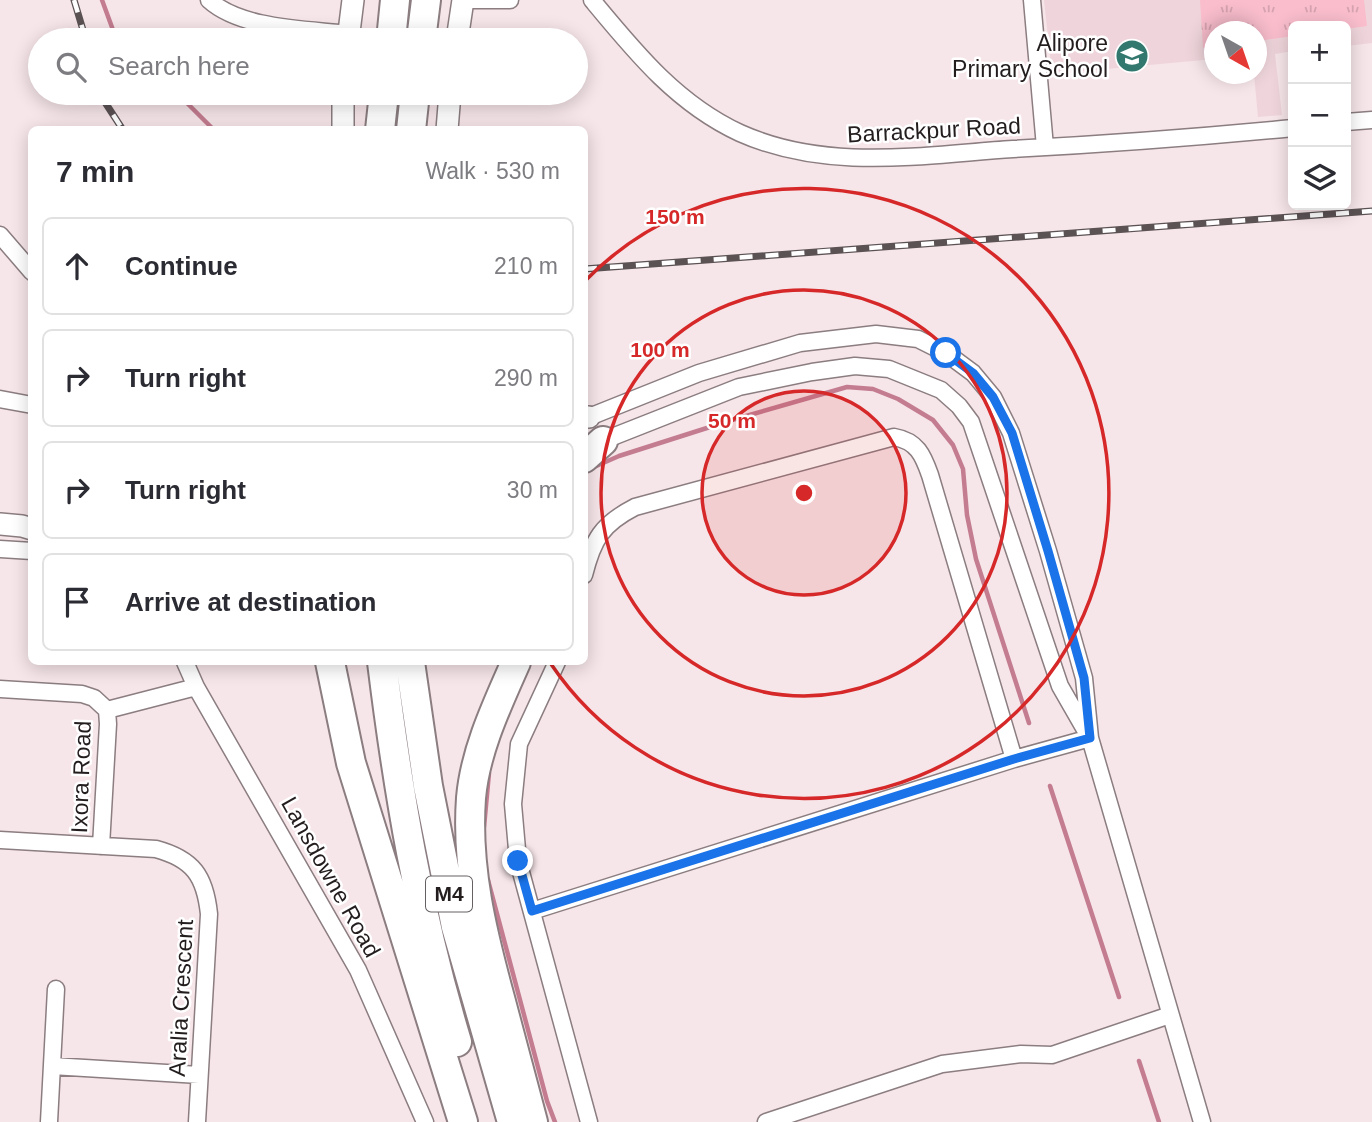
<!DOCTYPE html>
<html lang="en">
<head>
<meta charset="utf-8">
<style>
	body { margin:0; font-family:Arial,sans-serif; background:#f2f2f3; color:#2b2b33 }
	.controls { position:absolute; right:21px; top:21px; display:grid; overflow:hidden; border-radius:10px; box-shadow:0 4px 18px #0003 }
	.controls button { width:63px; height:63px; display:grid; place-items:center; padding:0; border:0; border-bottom:2px solid #e1e1e2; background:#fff; color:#2b2b33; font:35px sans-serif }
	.compass { position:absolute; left:1204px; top:21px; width:63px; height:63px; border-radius:50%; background:#fff; box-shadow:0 4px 18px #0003; rotate:140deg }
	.stop { position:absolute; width:21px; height:21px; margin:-16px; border:5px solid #1a73e8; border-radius:50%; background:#fff }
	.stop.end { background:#1a73e8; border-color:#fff; box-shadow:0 2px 7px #0008 }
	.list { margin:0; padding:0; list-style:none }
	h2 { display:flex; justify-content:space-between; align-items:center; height:91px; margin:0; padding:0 28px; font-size:30px }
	h2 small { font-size:23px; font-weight:400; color:#7c7c81 }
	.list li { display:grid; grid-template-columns:46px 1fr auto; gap:21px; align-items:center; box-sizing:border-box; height:98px; margin:0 14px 14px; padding:0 14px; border:2px solid #e1e1e2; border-radius:10px }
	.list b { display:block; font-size:26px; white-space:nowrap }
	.list em { font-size:23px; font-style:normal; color:#7c7c81 }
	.icon { flex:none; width:38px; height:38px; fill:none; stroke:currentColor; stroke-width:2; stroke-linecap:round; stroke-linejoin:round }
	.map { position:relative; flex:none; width:1372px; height:1122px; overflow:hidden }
	.search { position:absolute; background:#fff; box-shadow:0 4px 18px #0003; left:28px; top:28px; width:560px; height:77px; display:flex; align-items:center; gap:18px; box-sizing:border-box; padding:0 24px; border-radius:38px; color:#7c7c81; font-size:26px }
	.panel { position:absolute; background:#fff; box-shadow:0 4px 18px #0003; left:28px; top:126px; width:560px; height:539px; border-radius:10px }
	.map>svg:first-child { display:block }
</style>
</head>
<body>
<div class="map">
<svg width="1372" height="1122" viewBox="0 0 1372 1122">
	<defs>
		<pattern id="grass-tufts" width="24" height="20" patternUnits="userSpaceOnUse" patternTransform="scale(1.75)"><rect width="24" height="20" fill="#f9bdcc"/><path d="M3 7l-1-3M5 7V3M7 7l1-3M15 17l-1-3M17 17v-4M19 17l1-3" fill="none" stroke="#d5a2af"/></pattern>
	</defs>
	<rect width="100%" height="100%" fill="#f6e5e9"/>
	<path fill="#efd5db" d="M 1044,0 L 1372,0 L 1372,43 L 1346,46 L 1346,26 L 1293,26 L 1293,51 L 1275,54 L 1282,115 L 1258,117 L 1254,74 L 1256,74 L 1256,32 L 1214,32 L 1214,59 L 1052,74 Z"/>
	<path fill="url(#grass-tufts)" d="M 1200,0 L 1364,0 L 1367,26 L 1346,29 L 1346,26 L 1293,26 L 1293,36 L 1257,41 L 1256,32 L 1214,32 L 1214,46 L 1203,48 Z"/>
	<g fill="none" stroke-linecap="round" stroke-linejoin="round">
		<path stroke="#c37c90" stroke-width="4.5" d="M 102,0 L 113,30 L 123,40
			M 177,93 L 214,130
			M 594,467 L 619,456 L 732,420 L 847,387 L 873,389 L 898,399 L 933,420 L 953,445 L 963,469 L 967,515 L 976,559 L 1029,723
			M 1050,786 L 1119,997
			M 484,827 L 489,773
			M 488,880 L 547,1101 L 555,1122
			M 1139,1061 L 1159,1122"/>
		<defs>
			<path id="street" d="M 209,0 C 241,29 306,29 349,34
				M 463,0 L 510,0
				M 592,0 C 635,52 677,104 740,133 C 827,172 922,155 1013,149 C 1106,144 1200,137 1293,128
				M 1032,0 L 1045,147
				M 1346,122 L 1372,120
				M 0,235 L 32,272
				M 0,399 L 32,405
				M 584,419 L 699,373 L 800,343 L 876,334 L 918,339 L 946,353 L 973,373 L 993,397 L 1011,433 L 1048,551 L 1084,678 L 1090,738 L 1202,1122
				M 597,443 L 739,387 L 812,372 L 855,366 L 889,369 L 941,390 L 959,406 L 971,422 L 1060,686 L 1087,733
				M 0,549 L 32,551
				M 584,575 C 593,539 602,524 635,507 L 894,437 C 917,441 923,455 930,475 L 1014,759
				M 185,662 L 196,687 L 358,970 L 425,1122
				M 557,662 L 519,744 L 513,804 L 518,861 L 589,1122
				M 0,689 L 82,694 L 94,698 L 107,710
				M 107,710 L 196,687
				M 0,840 L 156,849 C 193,859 205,876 209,914 L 197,1122
				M 101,846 L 108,724 L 107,710
				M 532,911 L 1014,759 L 1090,738
				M 52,1066 L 199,1075
				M 49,1122 L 56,989
				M 766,1122 L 942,1064 L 1021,1054 L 1052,1055 L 1170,1015"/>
			<path id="secondary" d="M 348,40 L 353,0
				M 457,40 L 463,0
				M 343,130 L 343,93
				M 447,130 L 450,93
				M 584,417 L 589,417
				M 0,524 L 22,526 L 32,529"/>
			<path id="highway" d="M 391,40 L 395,0
				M 421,40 L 426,0
				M 380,130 L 384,93
				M 411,130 L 415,93
				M 584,458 L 603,441
				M 330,662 L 351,763 L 463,1122
				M 382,662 C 398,792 419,916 457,1042
				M 410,662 L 428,786 L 456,927 L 512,1122
				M 516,662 C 497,705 475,751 471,798 C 466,867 482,932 500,998 C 511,1039 522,1081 533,1122"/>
		</defs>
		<use href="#street" stroke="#8b7d80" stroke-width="19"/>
		<use href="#secondary" stroke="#8b7d80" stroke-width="24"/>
		<use href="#highway" stroke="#8b7d80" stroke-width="32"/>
		<use href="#street" stroke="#fff" stroke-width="16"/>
		<use href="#secondary" stroke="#fff" stroke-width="21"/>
		<use href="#highway" stroke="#fff" stroke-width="28"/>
		<defs>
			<path id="rail" d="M 74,0 L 86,40
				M 99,93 L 123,130
				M 584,269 L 1372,211"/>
		</defs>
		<use href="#rail" stroke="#5b5254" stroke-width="7"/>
		<use href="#rail" stroke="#fff" stroke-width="4.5" stroke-dasharray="13" stroke-linecap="butt"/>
	</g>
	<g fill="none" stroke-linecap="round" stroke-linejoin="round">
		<path stroke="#1a73e8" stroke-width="9" d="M 518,861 L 532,911 L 1014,759 L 1090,738 L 1084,678 L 1048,551 L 1012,433 L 993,397 L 973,373 L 946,353"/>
	</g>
	<circle cx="804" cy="493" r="102" fill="#d62828" fill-opacity=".12"/>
	<g fill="none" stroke="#d62828" stroke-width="3.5">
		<circle cx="804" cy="493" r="102"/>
		<circle cx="804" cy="493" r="203"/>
		<path d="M585 281A305 305 0 1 1 551 664"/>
	</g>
	<defs>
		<symbol id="school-disc" viewBox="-11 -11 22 22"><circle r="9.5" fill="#33786e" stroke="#fff"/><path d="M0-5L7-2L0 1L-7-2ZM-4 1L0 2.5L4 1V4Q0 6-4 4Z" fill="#fff"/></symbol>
	</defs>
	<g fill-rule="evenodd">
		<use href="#school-disc" x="1113" y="37" width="38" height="38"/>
	</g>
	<g text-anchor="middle" stroke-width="5" stroke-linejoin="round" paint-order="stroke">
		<rect fill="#fff" stroke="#656162" stroke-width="2" x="426" y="876.5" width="46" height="35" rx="5"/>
		<g font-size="21" font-weight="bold" fill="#231d1e">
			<text x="449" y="901">M4</text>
		</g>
		<g font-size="23" fill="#231d1e" stroke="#fff" text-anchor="end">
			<text x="1108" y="51">Alipore<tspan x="1108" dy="26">Primary School</tspan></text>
		</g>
		<g font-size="23" fill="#231d1e" stroke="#fff">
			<text transform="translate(934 130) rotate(-3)" y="8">Barrackpur Road</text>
			<text transform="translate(81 777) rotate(-88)" y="8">Ixora Road</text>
			<text transform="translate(331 877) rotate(61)" y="8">Lansdowne Road</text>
			<text transform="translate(181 998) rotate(-87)" y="8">Aralia Crescent</text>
		</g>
	</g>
	<circle cx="804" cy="493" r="10" fill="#d62828" stroke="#fff" stroke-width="3.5"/>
	<g font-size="21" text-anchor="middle" font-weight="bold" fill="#d62828" stroke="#fff" stroke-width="5" stroke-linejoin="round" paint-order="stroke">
		<text x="675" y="224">150 m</text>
		<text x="660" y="357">100 m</text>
		<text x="732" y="428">50 m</text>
	</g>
</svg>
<div class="controls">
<button>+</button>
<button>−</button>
<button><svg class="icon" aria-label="layers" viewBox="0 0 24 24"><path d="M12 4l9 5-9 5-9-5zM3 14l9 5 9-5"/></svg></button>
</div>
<svg class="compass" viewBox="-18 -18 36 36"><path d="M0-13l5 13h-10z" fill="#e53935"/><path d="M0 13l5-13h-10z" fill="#7c7c81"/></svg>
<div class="stop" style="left:946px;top:353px"></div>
<div class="stop end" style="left:518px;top:861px"></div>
<div class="search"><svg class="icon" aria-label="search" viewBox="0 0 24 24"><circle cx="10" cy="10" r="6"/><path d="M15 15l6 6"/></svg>Search here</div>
<section class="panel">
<h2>7 min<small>Walk · 530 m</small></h2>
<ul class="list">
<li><svg class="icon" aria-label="ahead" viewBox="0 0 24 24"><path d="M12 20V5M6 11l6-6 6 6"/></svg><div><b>Continue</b></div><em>210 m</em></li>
<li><svg class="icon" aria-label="right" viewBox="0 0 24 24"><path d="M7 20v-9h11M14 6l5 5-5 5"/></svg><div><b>Turn right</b></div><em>290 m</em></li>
<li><svg class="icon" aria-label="right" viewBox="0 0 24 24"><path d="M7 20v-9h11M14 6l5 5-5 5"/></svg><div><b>Turn right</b></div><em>30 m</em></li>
<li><svg class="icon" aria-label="arrive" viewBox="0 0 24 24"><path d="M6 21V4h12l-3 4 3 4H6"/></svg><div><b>Arrive at destination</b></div></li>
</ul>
</section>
</div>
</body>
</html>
